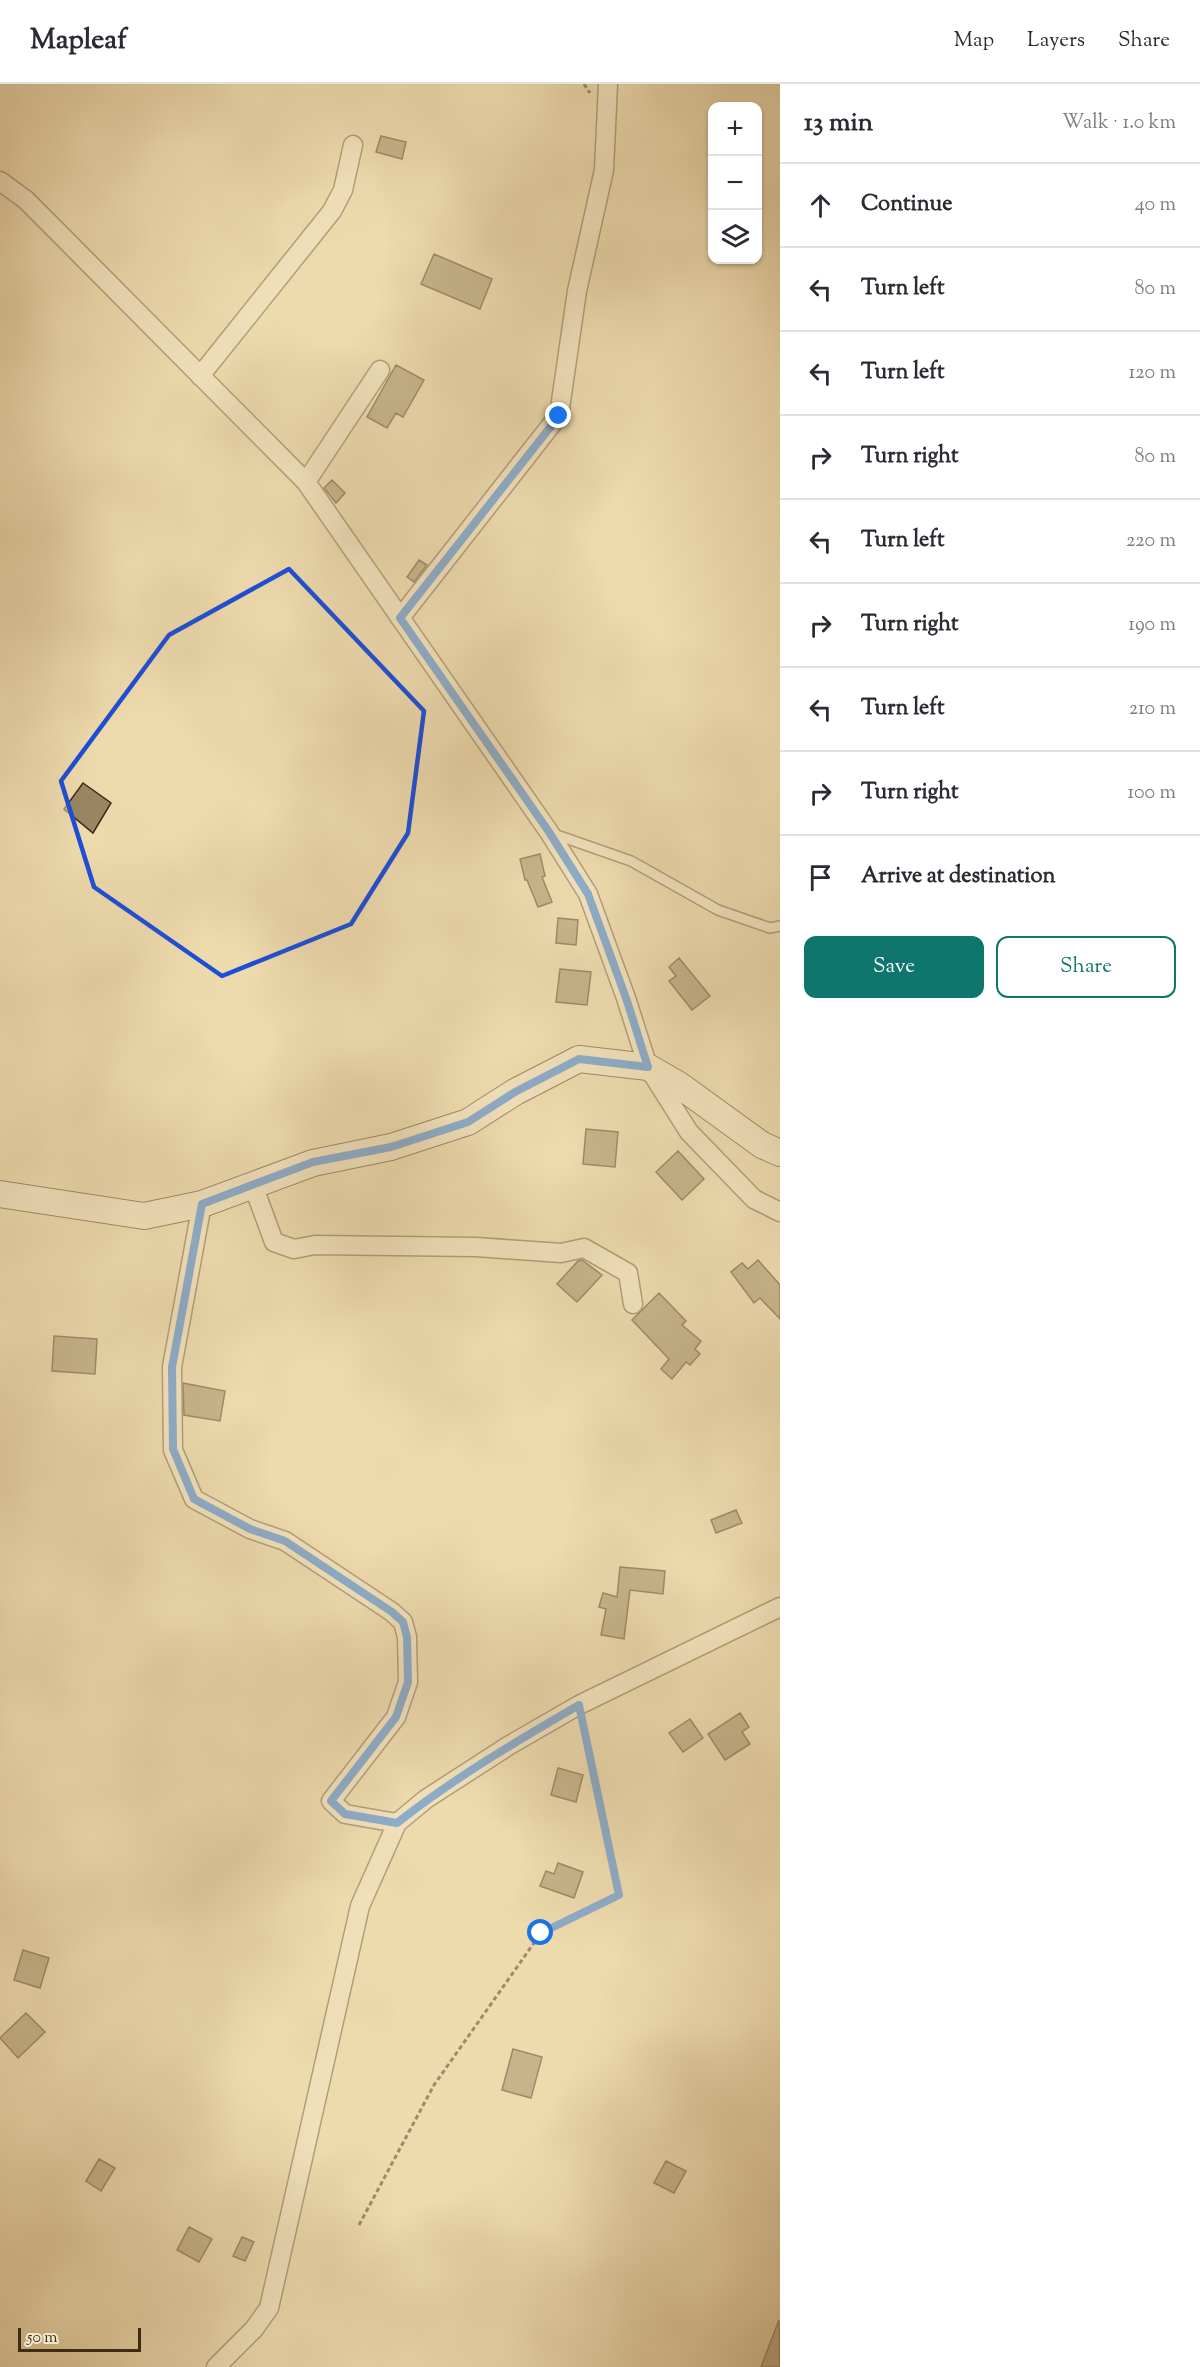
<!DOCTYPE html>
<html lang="en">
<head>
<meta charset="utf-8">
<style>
	body { margin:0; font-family:"Sorts Mill Goudy",serif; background:#f2f2f3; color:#2b2b33 }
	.controls { position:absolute; right:18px; top:18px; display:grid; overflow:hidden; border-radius:12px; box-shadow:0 2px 4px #0004 }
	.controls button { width:54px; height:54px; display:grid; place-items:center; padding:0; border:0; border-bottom:2px solid #e1e1e2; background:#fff; color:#2b2b33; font:30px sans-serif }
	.scale { position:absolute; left:18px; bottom:15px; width:123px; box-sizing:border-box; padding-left:6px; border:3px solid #3f2a13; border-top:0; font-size:16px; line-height:21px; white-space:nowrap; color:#3f2a13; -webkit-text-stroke:4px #f3e7ca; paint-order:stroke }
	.stop { position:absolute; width:18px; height:18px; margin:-14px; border:4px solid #1a73e8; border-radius:50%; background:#fff }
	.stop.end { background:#1a73e8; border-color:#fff; box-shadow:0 2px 6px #0008 }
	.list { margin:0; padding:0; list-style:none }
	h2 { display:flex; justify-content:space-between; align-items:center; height:78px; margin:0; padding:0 24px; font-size:26px }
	h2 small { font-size:20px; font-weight:400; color:#7c7c81 }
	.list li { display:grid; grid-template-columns:39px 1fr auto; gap:18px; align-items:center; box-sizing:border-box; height:84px; padding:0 24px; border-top:2px solid #e1e1e2 }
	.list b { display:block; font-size:22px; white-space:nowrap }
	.list em { font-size:20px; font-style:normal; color:#7c7c81 }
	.actions { display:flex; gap:12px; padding:18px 24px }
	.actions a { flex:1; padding:14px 0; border:2px solid #0f766e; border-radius:12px; text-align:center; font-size:21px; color:#0f766e }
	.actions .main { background:#0f766e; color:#fff }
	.icon { flex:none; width:33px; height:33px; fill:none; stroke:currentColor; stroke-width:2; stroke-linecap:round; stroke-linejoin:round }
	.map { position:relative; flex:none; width:780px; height:2283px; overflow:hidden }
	header { display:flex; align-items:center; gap:36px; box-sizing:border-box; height:84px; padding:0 30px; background:#fff; border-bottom:2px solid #e1e1e2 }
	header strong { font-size:28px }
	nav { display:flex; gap:33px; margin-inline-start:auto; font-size:21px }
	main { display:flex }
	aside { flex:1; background:#fff }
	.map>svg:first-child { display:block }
</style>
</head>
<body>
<header>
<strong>Mapleaf</strong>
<nav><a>Map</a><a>Layers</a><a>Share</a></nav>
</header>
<main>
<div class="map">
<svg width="780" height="2283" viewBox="0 0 780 2283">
	<rect width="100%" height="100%" fill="#eddaad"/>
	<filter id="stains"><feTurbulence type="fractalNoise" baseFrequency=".00333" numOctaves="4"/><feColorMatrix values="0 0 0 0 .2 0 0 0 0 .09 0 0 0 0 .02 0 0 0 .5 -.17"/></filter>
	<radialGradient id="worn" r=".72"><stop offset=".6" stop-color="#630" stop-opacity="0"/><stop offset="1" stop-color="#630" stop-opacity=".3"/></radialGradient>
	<path fill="#998663" stroke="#3f2a13" stroke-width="1.5" d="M 381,52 L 406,58 L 402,75 L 376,68 Z
		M 434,170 L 492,195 L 480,225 L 421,200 Z
		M 396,281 L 424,296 L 403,333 L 396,329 L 387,344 L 367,333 Z
		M 332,396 L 345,409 L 336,419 L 324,404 Z
		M 419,476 L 427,481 L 414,498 L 407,493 Z
		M 83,699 L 111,719 L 93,749 L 64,725 Z
		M 540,770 L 545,792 L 542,793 L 552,818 L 538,823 L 527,796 L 525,796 L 520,775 Z
		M 558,834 L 578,836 L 576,861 L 556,859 Z
		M 679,874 L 710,912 L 692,926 L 669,897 L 676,892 L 669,883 Z
		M 560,885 L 591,888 L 587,921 L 556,918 Z
		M 586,1045 L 618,1048 L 615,1083 L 583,1080 Z
		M 678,1067 L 704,1095 L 682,1116 L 656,1088 Z
		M 582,1176 L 602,1191 L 577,1218 L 557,1200 L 578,1177 Z
		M 758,1176 L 780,1201 L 780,1235 L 760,1214 L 754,1219 L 731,1188 L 742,1179 L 748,1185 Z
		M 659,1209 L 686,1237 L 682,1241 L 701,1257 L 695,1265 L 700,1270 L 690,1281 L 686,1278 L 672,1295 L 661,1285 L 669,1275 L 632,1236 Z
		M 54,1252 L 97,1255 L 95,1290 L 52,1287 Z
		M 183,1299 L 225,1307 L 220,1337 L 184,1331 Z
		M 736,1426 L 742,1439 L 716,1449 L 711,1436 Z
		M 620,1483 L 665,1487 L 663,1510 L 630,1506 L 624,1555 L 601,1551 L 606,1525 L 599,1523 L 603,1509 L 617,1513 Z
		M 740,1629 L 749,1643 L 742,1648 L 750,1660 L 725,1676 L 708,1650 Z
		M 690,1635 L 703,1654 L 683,1668 L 669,1649 Z
		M 558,1684 L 583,1691 L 576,1718 L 551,1711 Z
		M 558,1779 L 583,1788 L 574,1814 L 540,1802 L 546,1787 L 554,1790 Z
		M 23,1866 L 49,1874 L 40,1904 L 14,1896 Z
		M 26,1929 L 45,1948 L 18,1974 L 0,1954 Z
		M 513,1965 L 542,1973 L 531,2014 L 502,2006 Z
		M 99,2075 L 115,2084 L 101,2107 L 86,2097 Z
		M 666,2077 L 686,2087 L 674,2109 L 654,2099 Z
		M 189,2143 L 212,2155 L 199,2178 L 177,2166 Z
		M 242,2153 L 254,2158 L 245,2177 L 233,2172 Z
		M 779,2236 L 780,2283 L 761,2283 Z"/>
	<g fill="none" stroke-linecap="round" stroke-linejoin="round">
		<defs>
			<path id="lane" d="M 551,749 L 631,777 L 718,826 L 770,844 L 780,842"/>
			<path id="street" d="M 0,97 L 26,116 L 306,398 L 549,748 L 588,810 L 626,914 L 648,983 L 689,1048 L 754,1115 L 780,1128
				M 200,292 L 332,127 L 343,106 L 353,61
				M 306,398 L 380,286
				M 400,534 L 559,331 L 577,207 L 604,86 L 608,0
				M 253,1101 L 274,1158 L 294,1165 L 315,1161 L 476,1163 L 561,1169 L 584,1164 L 628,1189 L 633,1220
				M 202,1120 L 172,1283 L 173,1366 L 194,1415 L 250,1445 L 285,1457 L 392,1528 L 403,1538 L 407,1553 L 408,1598 L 396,1633 L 331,1717 L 345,1730 L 397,1739
				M 216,2283 L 254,2245 L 269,2224 L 360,1822 L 397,1739 L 426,1715 L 508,1662 L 579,1621 L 780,1523"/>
			<path id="secondary" d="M 0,1110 L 144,1132 L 202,1120 L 313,1079 L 391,1063 L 468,1038 L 515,1008 L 579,975 L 648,983 L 679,1001 L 762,1061 L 780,1069"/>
		</defs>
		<use href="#lane" stroke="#6a563a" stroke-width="12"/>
		<use href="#street" stroke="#6a563a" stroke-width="21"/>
		<use href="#secondary" stroke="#3f2a13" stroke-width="28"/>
		<path stroke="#3f2a13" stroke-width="3" stroke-dasharray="4.5 3" stroke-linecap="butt" d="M 584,0 L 590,9
			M 359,2141 L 434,2001 L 541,1849 L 619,1811 L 583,1638"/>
		<use href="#lane" stroke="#f3e7ca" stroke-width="9"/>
		<use href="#street" stroke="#f3e7ca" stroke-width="18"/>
		<use href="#secondary" stroke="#f3e7ca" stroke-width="26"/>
	</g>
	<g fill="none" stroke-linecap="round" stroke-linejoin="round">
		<path stroke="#1a73e8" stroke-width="8" d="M 541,1849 L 619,1811 L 579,1621 C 517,1657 454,1694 397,1739 L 345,1730 L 331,1717 L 396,1633 L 408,1598 L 407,1553 L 403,1538 L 392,1528 L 285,1457 L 250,1445 L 194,1415 L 173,1365 L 172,1283 L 202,1120 L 313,1078 L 391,1063 L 468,1038 L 515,1008 L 579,975 L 648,983 L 626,914 L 588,810 L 549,748 L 400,534 L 559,332"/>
	</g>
	<path d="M0 0H780V2283H0ZM 289,485 L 424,627 L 408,749 L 351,840 L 222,892 L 94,803 L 61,697 L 169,551 Z" fill="#eddaad" fill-opacity=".55" fill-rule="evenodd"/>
	<path fill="none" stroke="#1d4ed8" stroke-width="4.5" stroke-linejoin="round" d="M 289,485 L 424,627 L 408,749 L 351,840 L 222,892 L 94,803 L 61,697 L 169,551 Z"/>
	<rect width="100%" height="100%" filter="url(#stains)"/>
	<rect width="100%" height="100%" fill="url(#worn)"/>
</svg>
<div class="controls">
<button>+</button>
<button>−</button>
<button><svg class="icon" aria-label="layers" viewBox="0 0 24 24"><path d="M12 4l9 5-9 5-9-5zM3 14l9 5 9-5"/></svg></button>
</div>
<div class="scale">50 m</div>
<div class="stop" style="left:541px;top:1849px"></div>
<div class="stop end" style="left:559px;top:332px"></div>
</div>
<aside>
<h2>13 min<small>Walk · 1.0 km</small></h2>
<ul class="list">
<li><svg class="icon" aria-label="ahead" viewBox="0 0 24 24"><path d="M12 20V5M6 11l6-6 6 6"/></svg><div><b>Continue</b></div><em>40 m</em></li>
<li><svg class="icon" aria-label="left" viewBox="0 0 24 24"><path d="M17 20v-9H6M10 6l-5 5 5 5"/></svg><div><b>Turn left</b></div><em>80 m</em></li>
<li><svg class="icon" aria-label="left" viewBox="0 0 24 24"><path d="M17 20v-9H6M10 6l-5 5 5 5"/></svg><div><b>Turn left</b></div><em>120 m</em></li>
<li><svg class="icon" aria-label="right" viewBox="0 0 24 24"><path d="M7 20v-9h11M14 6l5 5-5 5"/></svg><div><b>Turn right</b></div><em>80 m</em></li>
<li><svg class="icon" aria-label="left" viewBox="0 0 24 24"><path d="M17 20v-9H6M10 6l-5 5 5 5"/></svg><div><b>Turn left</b></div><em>220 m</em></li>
<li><svg class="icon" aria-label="right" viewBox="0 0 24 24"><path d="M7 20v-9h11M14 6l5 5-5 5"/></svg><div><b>Turn right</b></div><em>190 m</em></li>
<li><svg class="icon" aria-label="left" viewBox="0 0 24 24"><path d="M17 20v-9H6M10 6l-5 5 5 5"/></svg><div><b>Turn left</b></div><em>210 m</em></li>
<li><svg class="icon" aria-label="right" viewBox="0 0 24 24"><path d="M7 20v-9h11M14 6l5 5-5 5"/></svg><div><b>Turn right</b></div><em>100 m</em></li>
<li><svg class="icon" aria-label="arrive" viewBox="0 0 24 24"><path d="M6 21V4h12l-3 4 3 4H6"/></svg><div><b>Arrive at destination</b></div></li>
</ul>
<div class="actions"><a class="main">Save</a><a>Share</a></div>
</aside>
</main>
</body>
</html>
